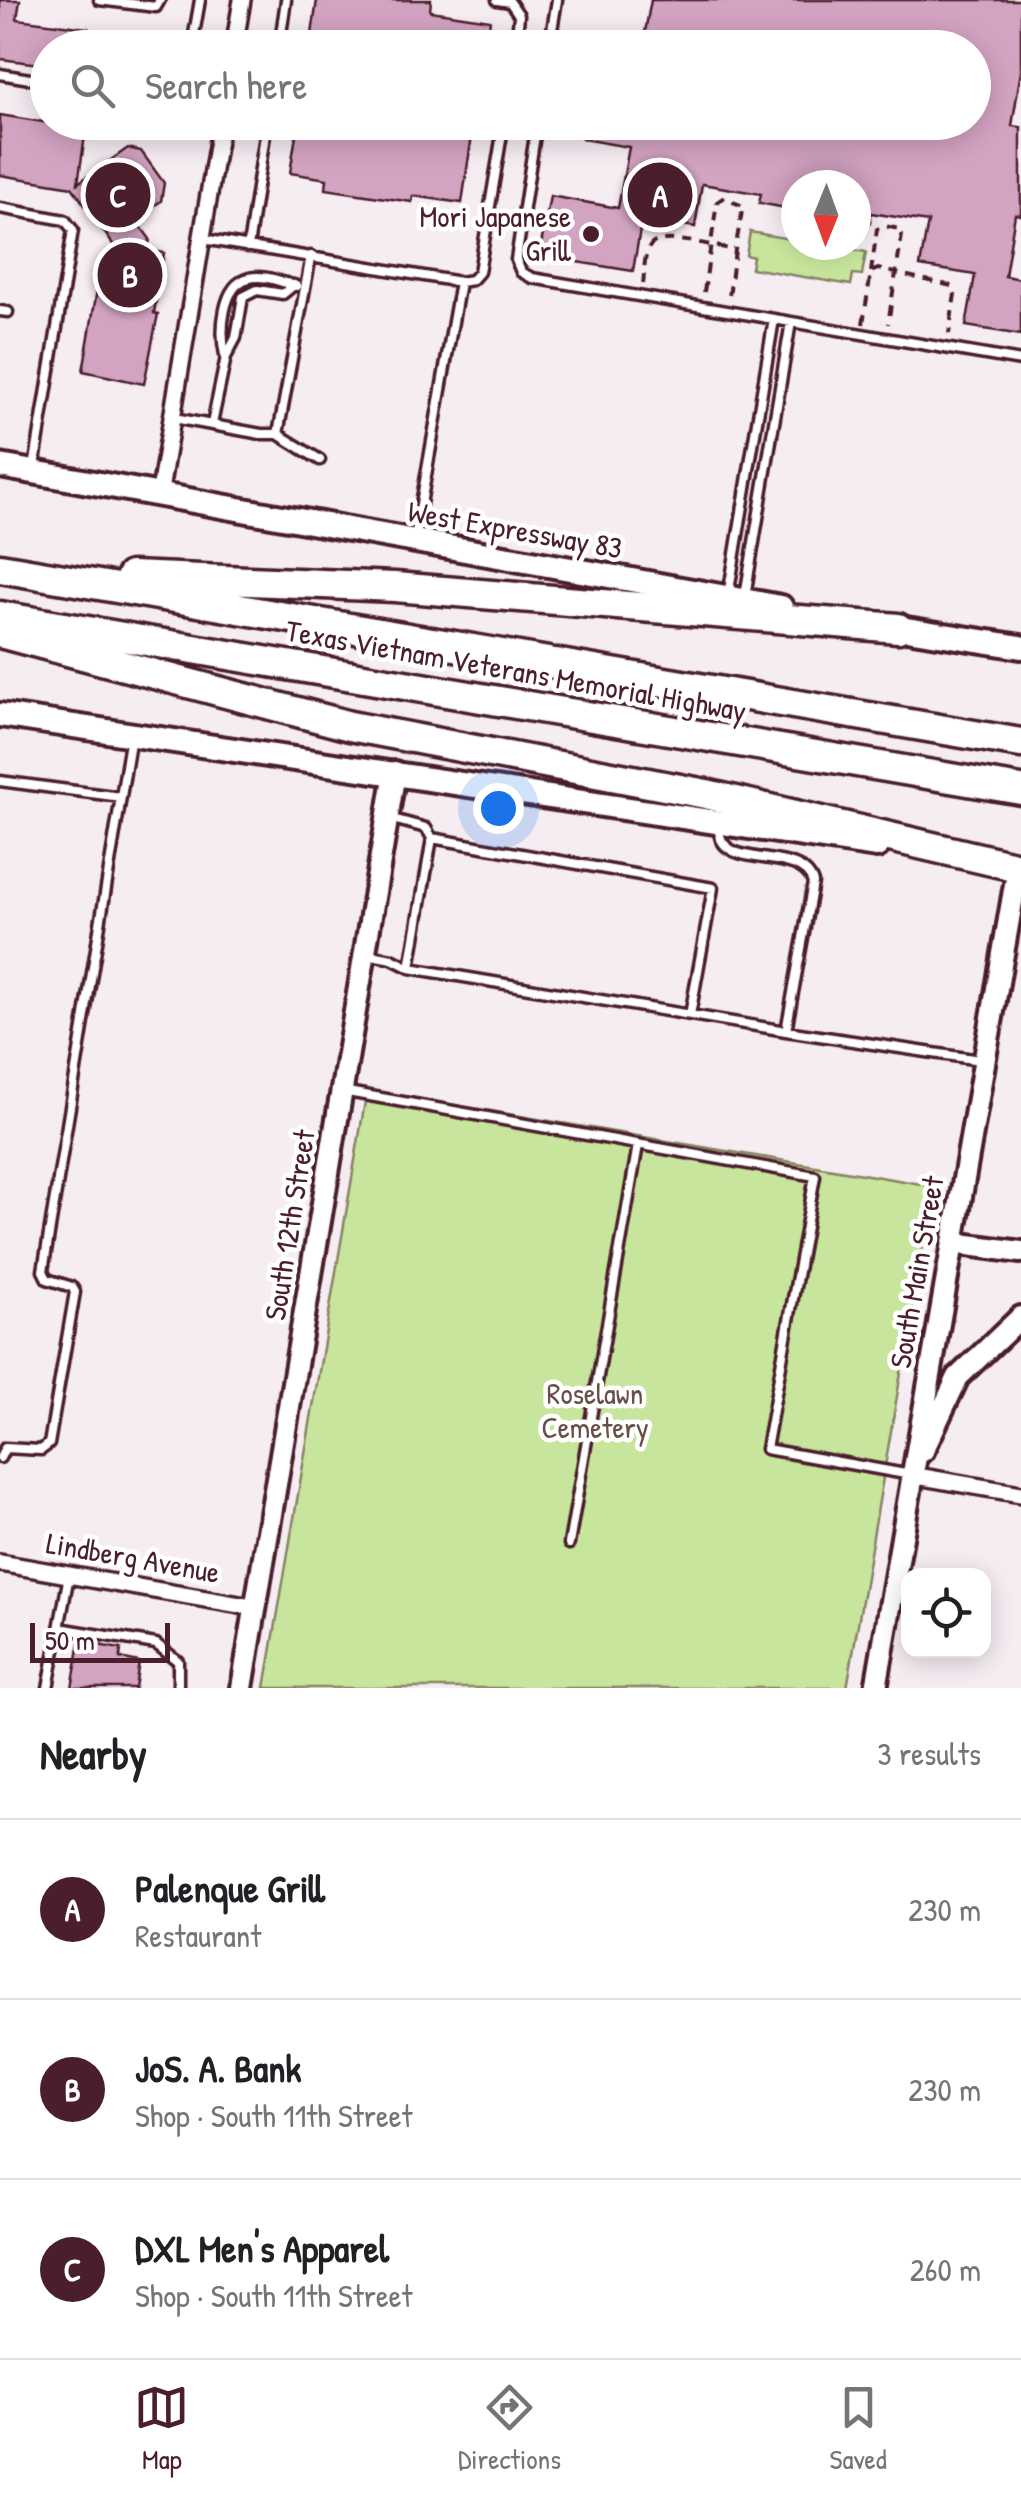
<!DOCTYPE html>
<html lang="en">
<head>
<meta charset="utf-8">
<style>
	body { margin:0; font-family:"Patrick Hand",sans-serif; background:#f6f6f6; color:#202124 }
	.controls { position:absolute; right:30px; bottom:30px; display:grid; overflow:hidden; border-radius:20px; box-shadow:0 5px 25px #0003 }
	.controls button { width:90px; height:90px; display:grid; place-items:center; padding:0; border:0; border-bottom:2px solid #e0e0e0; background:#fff; color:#202124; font:50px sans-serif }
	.compass { position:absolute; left:781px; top:170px; width:90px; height:90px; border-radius:50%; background:#fff; box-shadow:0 5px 25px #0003; rotate:181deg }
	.scale { position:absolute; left:30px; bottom:25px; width:140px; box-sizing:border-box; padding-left:10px; border:5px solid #4a1f2b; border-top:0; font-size:28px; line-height:35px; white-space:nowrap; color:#4a1f2b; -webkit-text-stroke:8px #fff; paint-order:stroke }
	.you { position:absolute; left:498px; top:808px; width:35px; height:35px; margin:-25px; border:8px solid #fff; border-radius:50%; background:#1a73e8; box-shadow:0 0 0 15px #1a73e833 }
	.badge { display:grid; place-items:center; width:65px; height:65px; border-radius:50%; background:#4a1f2b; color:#fff; font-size:32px; font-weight:700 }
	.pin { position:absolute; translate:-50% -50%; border:5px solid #fff; box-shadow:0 2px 10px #0006 }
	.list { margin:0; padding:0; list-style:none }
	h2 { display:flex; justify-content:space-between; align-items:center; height:130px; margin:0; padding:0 40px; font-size:42px }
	h2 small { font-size:32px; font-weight:400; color:#757577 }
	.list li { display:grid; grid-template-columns:65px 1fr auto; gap:30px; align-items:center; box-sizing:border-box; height:180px; padding:0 40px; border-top:2px solid #e0e0e0 }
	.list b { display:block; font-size:38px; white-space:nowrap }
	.list p { margin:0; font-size:32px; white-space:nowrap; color:#757577 }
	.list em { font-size:32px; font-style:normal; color:#757577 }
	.icon { flex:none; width:55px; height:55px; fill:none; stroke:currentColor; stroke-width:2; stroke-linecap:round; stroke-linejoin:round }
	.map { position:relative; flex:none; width:1021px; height:1688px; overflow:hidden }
	.search { position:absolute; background:#fff; box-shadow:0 5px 25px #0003; left:30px; right:30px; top:30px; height:110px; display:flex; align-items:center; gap:25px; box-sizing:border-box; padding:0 35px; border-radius:55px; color:#757577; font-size:38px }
	.sheet { height:670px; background:#fff }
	nav { display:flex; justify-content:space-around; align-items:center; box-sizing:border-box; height:140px; border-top:2px solid #e0e0e0; background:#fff; font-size:28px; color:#757577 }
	nav a { display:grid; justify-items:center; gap:5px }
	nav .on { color:#4a1f2b }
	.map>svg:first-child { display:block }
</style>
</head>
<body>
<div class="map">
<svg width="1021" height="1688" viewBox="0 0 1021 1688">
	<rect width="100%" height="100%" fill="#f6edf3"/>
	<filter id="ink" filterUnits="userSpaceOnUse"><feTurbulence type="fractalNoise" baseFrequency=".01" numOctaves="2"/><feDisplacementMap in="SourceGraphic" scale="20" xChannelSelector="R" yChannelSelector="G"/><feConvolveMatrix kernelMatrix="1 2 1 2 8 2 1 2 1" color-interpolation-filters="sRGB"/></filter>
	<g filter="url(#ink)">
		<path fill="#c7e59c" stroke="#888264" stroke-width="2.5" d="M 750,232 L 796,240 L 796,245 L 824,245 L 866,252 L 862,275 L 853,274 L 851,285 L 751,268 L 753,257 L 746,255 Z
			M 367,1090 L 933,1186 L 847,1688 L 265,1688 Z"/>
		<path fill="#d3a3c2" stroke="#4a1f2b" stroke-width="2.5" d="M 0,0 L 20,0 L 17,19 L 88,28 L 86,48 L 48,48 L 48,65 L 0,59 Z
			M 317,0 L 431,0 L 430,11 L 490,20 L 486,48 L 310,48 Z
			M 651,0 L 1021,0 L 1021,71 L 1012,126 L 1021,127 L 1021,215 L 1015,214 L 1005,276 L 1021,279 L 1021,335 L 966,326 L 975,275 L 920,266 L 928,222 L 871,213 L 870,223 L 856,220 L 856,185 L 796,185 L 796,210 L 759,203 L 761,194 L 702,184 L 695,227 L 642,218 L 633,271 L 539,256 L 550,196 L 618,208 L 629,147 L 582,139 L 585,122 L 974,122 L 974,48 L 642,48 Z
			M 0,115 L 86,129 L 78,183 L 128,148 L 141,151 L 164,183 L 161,201 L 135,219 L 150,239 L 148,250 L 164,253 L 154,313 L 158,314 L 144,384 L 83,371 L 103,255 L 122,257 L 72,187 L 0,175 Z
			M 298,122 L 474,122 L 462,203 L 413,196 L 412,202 L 326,189 L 327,179 L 290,173 Z
			M 80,1642 L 121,1649 L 120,1658 L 139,1662 L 135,1688 L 72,1688 Z"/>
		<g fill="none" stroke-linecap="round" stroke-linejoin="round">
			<defs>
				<path id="service" d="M 99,0 L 156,7 L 160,0
					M 497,0 L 510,2 L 519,15 L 516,48
					M 118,40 L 142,48
					M 188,48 L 193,40 L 200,0
					M 279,48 L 286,0
					M 549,48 L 557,0
					M 0,74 L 48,82
					M 537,122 L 516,260 L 521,272 L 532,278 L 1021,361
					M 0,208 L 65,220 L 73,230 L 34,468
					M 203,239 L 460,282
					M 248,247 L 267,122
					M 0,311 L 8,312
					M 225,355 C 220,333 221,285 249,278 C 264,274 281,282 296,286
					M 174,418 L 261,434 L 278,434 L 320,460
					M 212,424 L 226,357 L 236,338 L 243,297 L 257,290 L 283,294 L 294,285
					M 278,434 L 311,256
					M 415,538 L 460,282 L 472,280 L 479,272 L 504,122
					M 728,596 L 774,319
					M 745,596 L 791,322
					M 0,781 L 121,797
					M 389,818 L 426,828 L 432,838
					M 719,824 C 714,875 801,843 813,883 L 786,1031 L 980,1060
					M 367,954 L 392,959 L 410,968
					M 690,1015 L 713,888 L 432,838 L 410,968 L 786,1031
					M 342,1091 L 815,1176 L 766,1449 L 911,1475
					M 0,1458 L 5,1448 L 41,1450 L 49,1444 L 75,1292 L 72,1287 L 47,1279 L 43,1271 L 131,736
					M 569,1544 L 638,1145
					M 59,1628 L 156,1644 L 178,1661 L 178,1688
					M 48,1688 L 69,1575"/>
				<path id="minor" d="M 234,48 L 242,0
					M 159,497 L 221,122
					M 911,1475 L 1021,1494
					M 0,1563 L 257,1608"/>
				<path id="tertiary" d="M 953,1243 L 1021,1252
					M 923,1451 L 958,1377 L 1021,1317
					M 242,1688 L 395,772
					M 876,1688 L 1018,867"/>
				<path id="secondary" d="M 0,466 L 781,607
					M 881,625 L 1021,647
					M 0,715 L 877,846"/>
				<path id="motorway" d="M 0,568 L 1021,743
					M 131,576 L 395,587 L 898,628
					M 0,616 L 1021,790
					M 0,633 L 350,726 L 706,794 L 1018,867"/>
			</defs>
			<use href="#service" stroke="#4a1f2b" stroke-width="15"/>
			<use href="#minor" stroke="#4a1f2b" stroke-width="22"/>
			<use href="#tertiary" stroke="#4a1f2b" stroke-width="28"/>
			<use href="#secondary" stroke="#4a1f2b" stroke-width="30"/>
			<use href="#motorway" stroke="#4a1f2b" stroke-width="35"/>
			<path stroke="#4a1f2b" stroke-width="4" stroke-dasharray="10 8" stroke-linecap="butt" d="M 871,272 L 877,229 L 885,226 L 899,229 L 902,235 L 888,324
				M 643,284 C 645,272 643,254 651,245 C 661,232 718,247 735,250 L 729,297
				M 704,292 L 717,202 L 723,198 L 743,206 L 735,250
				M 863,324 L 871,272 L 878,269 L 952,286 L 955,294 L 949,334"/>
			<use href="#service" stroke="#fff" stroke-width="8"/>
			<use href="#minor" stroke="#fff" stroke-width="15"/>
			<use href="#tertiary" stroke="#fff" stroke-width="20"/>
			<use href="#secondary" stroke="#fff" stroke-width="22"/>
			<use href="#motorway" stroke="#fff" stroke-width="28"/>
		</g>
	</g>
	<circle fill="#4a1f2b" stroke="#fff" stroke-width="4" cx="591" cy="234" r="10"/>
	<g text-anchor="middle" stroke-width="9" stroke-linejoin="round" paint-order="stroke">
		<g font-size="30" fill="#4a1f2b" stroke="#fff" text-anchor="end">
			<text x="571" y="227">Mori Japanese<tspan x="571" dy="34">Grill</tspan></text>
		</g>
		<g font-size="30" fill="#4a1f2b" stroke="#fff">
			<text transform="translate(515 530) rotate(10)" y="10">West Expressway 83</text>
			<text transform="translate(516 671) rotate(10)" y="10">Texas Vietnam Veterans Memorial Highway</text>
			<text transform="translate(290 1225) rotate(-81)" y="10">South 12th Street</text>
			<text transform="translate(917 1272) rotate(-80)" y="10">South Main Street</text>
			<text transform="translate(133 1558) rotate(10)" y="10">Lindberg Avenue</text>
		</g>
		<g font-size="30" fill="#695047" stroke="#fff">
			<text x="595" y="1404">Roselawn<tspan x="595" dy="34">Cemetery</tspan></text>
		</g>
	</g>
</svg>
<div class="controls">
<button><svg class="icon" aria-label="locate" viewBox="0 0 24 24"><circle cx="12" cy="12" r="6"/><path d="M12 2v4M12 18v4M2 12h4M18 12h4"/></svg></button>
</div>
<svg class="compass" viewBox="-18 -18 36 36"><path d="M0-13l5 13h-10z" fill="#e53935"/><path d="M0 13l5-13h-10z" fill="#757577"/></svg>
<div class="scale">50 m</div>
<div class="you"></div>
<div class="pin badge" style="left:660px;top:195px">A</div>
<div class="pin badge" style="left:130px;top:275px">B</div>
<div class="pin badge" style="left:118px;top:195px">C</div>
<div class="search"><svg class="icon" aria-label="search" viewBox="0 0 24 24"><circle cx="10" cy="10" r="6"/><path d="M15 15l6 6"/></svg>Search here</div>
</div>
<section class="sheet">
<h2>Nearby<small>3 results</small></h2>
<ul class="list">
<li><span class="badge">A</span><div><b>Palenque Grill</b><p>Restaurant</p></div><em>230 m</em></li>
<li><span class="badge">B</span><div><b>JoS. A. Bank</b><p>Shop · South 11th Street</p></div><em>230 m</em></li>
<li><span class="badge">C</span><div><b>DXL Men's Apparel</b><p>Shop · South 11th Street</p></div><em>260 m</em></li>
</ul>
</section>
<nav>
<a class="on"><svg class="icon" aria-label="map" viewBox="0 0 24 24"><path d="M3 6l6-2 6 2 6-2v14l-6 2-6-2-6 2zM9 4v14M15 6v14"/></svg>Map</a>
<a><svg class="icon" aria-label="directions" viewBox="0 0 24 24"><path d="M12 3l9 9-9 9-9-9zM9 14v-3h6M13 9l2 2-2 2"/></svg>Directions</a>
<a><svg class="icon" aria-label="saved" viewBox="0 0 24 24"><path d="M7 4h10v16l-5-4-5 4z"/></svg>Saved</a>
</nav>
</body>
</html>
